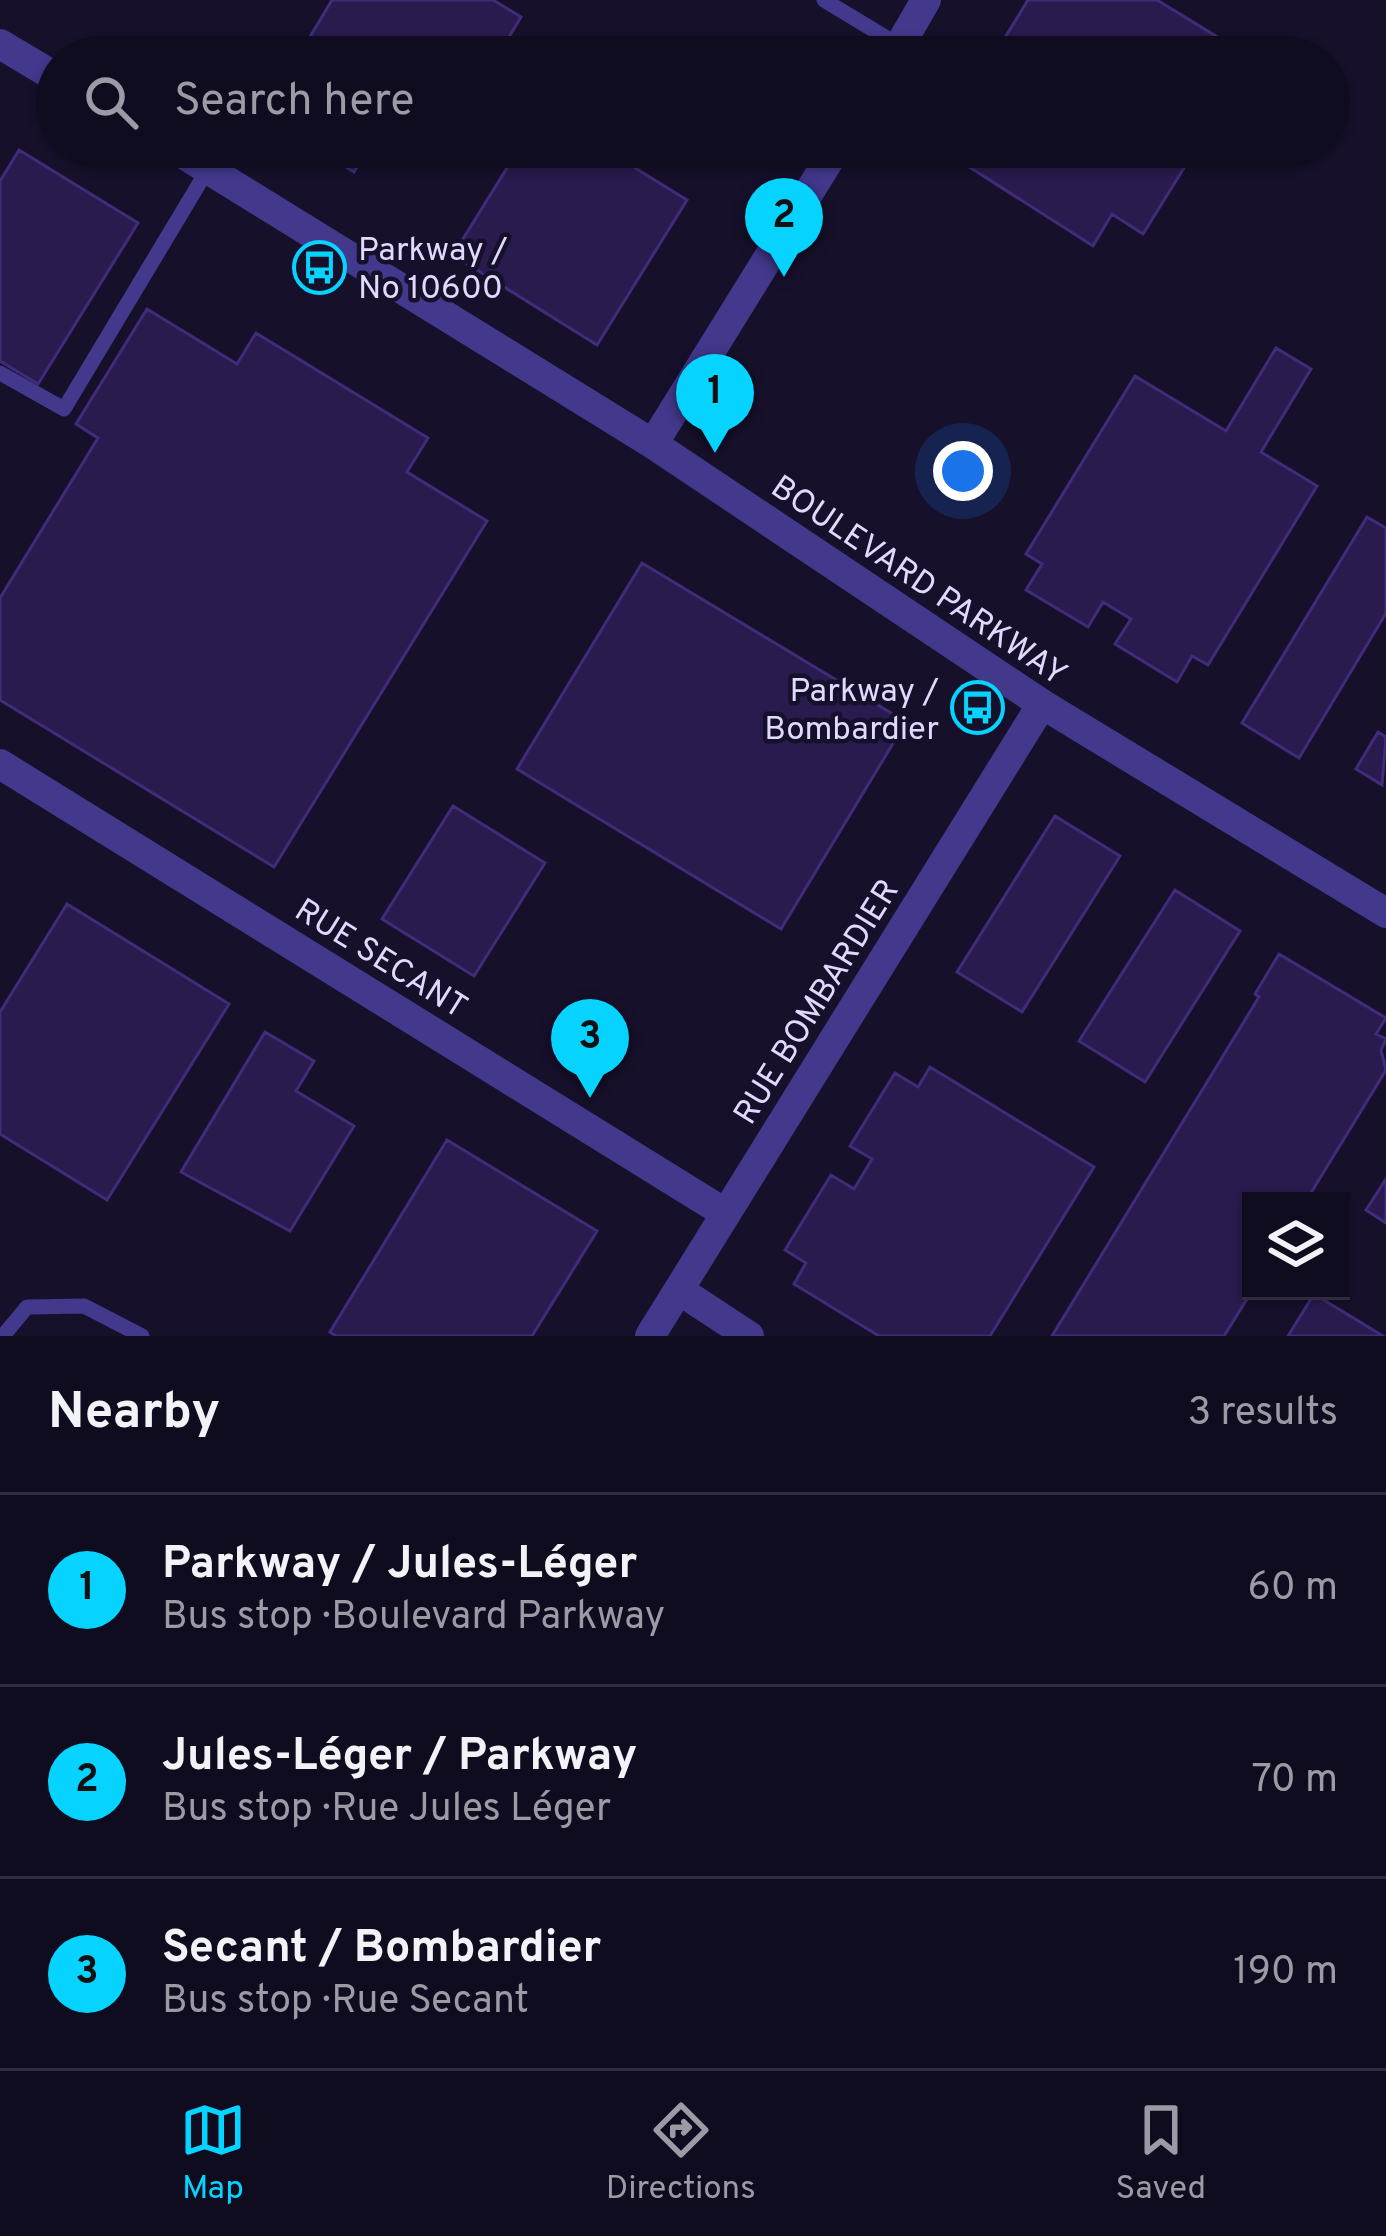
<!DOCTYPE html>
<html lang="en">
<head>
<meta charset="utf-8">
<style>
	body { margin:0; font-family:Overpass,sans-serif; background:#1e1a2d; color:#f1f3f6 }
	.controls { position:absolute; right:36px; bottom:36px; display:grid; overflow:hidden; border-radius:0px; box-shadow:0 3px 9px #0004 }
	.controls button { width:108px; height:108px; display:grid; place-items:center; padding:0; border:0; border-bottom:3px solid #302c3e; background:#100c20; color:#f1f3f6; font:60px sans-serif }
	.you { position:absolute; left:963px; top:471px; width:42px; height:42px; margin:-30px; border:9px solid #fff; border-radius:50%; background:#1a73e8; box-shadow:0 0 0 18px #1a73e833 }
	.badge { display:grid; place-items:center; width:78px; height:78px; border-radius:50%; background:#06d3ff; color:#111; font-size:39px; font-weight:700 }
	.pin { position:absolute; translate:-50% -99px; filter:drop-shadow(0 3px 6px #0008) }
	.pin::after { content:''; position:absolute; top:63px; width:42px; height:36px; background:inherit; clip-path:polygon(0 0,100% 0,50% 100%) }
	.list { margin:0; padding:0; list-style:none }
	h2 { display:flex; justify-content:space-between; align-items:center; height:156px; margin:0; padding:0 48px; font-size:51px }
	h2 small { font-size:39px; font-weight:400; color:#9c9ba5 }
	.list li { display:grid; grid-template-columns:78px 1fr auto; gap:36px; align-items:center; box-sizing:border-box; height:192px; padding:0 48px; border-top:3px solid #302c3e }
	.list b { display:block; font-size:45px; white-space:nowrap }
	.list p { margin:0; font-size:39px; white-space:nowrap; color:#9c9ba5 }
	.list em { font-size:39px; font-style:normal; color:#9c9ba5 }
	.icon { flex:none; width:66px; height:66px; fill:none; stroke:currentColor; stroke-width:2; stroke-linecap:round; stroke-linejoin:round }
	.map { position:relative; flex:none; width:1386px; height:1336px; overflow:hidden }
	.search { position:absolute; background:#100c20; box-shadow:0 3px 9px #0004; left:36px; right:36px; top:36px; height:132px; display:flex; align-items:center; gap:30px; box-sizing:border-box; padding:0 42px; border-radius:66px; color:#9c9ba5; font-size:45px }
	.sheet { height:732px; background:#100c20 }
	nav { display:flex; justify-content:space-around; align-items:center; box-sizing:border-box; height:168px; border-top:3px solid #302c3e; background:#100c20; font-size:33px; color:#9c9ba5 }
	nav a { display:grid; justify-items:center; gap:6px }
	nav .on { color:#06d3ff }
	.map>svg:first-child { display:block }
</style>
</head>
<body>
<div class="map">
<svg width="1386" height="1336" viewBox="0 0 1386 1336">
	<rect width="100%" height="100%" fill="#16102b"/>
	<path fill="#291b4d" stroke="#412b7a" stroke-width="3" d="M 332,0 L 493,0 L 521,17 L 497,57 L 298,57 Z
		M 1028,0 L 1157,0 L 1250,57 L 993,57 Z
		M 313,147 L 369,147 L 354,172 Z
		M 520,147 L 601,147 L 687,200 L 597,345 L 453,255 Z
		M 938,147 L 1197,147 L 1143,234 L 1112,214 L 1093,246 Z
		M 19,150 L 138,223 L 38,384 L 0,361 L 0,181 Z
		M 147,309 L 237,364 L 256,333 L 428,438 L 407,472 L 487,521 L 274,867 L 0,700 L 0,598 L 98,438 L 76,424 Z
		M 1276,348 L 1311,369 L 1261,452 L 1317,486 L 1208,665 L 1192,656 L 1177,682 L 1115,644 L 1131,619 L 1103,602 L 1088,627 L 1026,590 L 1042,564 L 1026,554 L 1135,376 L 1226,431 Z
		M 1367,517 L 1386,528 L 1386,613 L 1299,758 L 1242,723 Z
		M 642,563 L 906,722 L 781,929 L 517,769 Z
		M 1378,732 L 1386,737 L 1382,785 L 1356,769 Z
		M 453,806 L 545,863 L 474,976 L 382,919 Z
		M 1055,816 L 1120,856 L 1022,1012 L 957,972 Z
		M 1175,890 L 1240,931 L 1145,1082 L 1079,1041 Z
		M 67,904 L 229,1004 L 107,1200 L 0,1134 L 0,1012 Z
		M 1279,954 L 1386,1018 L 1376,1034 L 1386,1039 L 1381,1050 L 1386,1070 L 1306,1201 L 1251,1201 L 1252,1291 L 1224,1336 L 1052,1336 L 1259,997 L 1255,994 Z
		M 265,1032 L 314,1061 L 296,1091 L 354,1126 L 290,1231 L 181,1172 Z
		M 930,1067 L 1094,1167 L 990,1336 L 879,1336 L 794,1284 L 806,1263 L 785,1250 L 831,1175 L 854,1189 L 872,1159 L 850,1146 L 895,1073 L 918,1087 Z
		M 447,1140 L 597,1231 L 532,1336 L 336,1336 L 330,1332 Z
		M 1386,1179 L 1386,1223 L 1366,1210 Z
		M 1314,1294 L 1383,1336 L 1288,1336 Z"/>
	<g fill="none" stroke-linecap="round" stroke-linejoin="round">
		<path stroke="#42388c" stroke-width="15" d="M 824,0 L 900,46
			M 0,373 L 64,409 L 208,169
			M 3,1336 L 27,1307 L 84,1306 L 142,1336"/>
		<path stroke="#42388c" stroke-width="30" d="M 0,44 L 57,78
			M 893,57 L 926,0
			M 172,147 L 653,444 L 1042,704 L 1386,913
			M 653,444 L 837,147
			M 0,764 L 725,1213
			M 679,1290 L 749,1336"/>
		<path stroke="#42388c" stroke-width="30" d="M 650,1336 L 1042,704"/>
	</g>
	<defs>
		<symbol id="bus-ring" viewBox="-11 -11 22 22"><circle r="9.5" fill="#16102b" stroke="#06d3ff" stroke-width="1.5"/><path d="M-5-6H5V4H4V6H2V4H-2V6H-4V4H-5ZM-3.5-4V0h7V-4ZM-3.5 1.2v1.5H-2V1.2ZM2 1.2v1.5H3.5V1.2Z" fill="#06d3ff"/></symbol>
	</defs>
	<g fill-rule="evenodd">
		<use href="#bus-ring" x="290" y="238" width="59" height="59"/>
		<use href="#bus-ring" x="948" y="678" width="59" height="59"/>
	</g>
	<g text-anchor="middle" stroke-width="9" stroke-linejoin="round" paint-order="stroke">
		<g font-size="33" fill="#e1daff" stroke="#16102b" text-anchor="start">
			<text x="358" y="260">Parkway /<tspan x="358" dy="38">No 10600</tspan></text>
			<text x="939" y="701" text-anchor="end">Parkway /<tspan x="939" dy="38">Bombardier</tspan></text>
		</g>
		<g font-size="33" fill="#e1daff" stroke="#16102b">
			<text transform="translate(920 579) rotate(34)" y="12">BOULEVARD PARKWAY</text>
			<text transform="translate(382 957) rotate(32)" y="12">RUE SECANT</text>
			<text transform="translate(815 1001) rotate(-58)" y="12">RUE BOMBARDIER</text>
		</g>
	</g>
</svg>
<div class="controls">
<button><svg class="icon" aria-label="layers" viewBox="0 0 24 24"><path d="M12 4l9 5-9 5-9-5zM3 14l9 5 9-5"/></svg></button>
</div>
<div class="you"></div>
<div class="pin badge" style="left:715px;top:453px">1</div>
<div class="pin badge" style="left:784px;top:277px">2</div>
<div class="pin badge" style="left:590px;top:1098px">3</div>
<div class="search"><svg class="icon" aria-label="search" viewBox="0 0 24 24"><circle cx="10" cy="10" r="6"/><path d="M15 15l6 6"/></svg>Search here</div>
</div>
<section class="sheet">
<h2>Nearby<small>3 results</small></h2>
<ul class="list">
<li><span class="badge">1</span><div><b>Parkway / Jules-Léger</b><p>Bus stop · Boulevard Parkway</p></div><em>60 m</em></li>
<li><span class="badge">2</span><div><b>Jules-Léger / Parkway</b><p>Bus stop · Rue Jules Léger</p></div><em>70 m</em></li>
<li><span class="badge">3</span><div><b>Secant / Bombardier</b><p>Bus stop · Rue Secant</p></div><em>190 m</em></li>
</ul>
</section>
<nav>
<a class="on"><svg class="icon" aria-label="map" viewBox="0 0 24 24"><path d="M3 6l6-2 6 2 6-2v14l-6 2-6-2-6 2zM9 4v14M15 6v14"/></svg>Map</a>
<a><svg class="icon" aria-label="directions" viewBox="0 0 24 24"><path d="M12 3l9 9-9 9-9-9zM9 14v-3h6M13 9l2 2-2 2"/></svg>Directions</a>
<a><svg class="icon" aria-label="saved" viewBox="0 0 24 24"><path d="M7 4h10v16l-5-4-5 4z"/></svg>Saved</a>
</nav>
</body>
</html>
